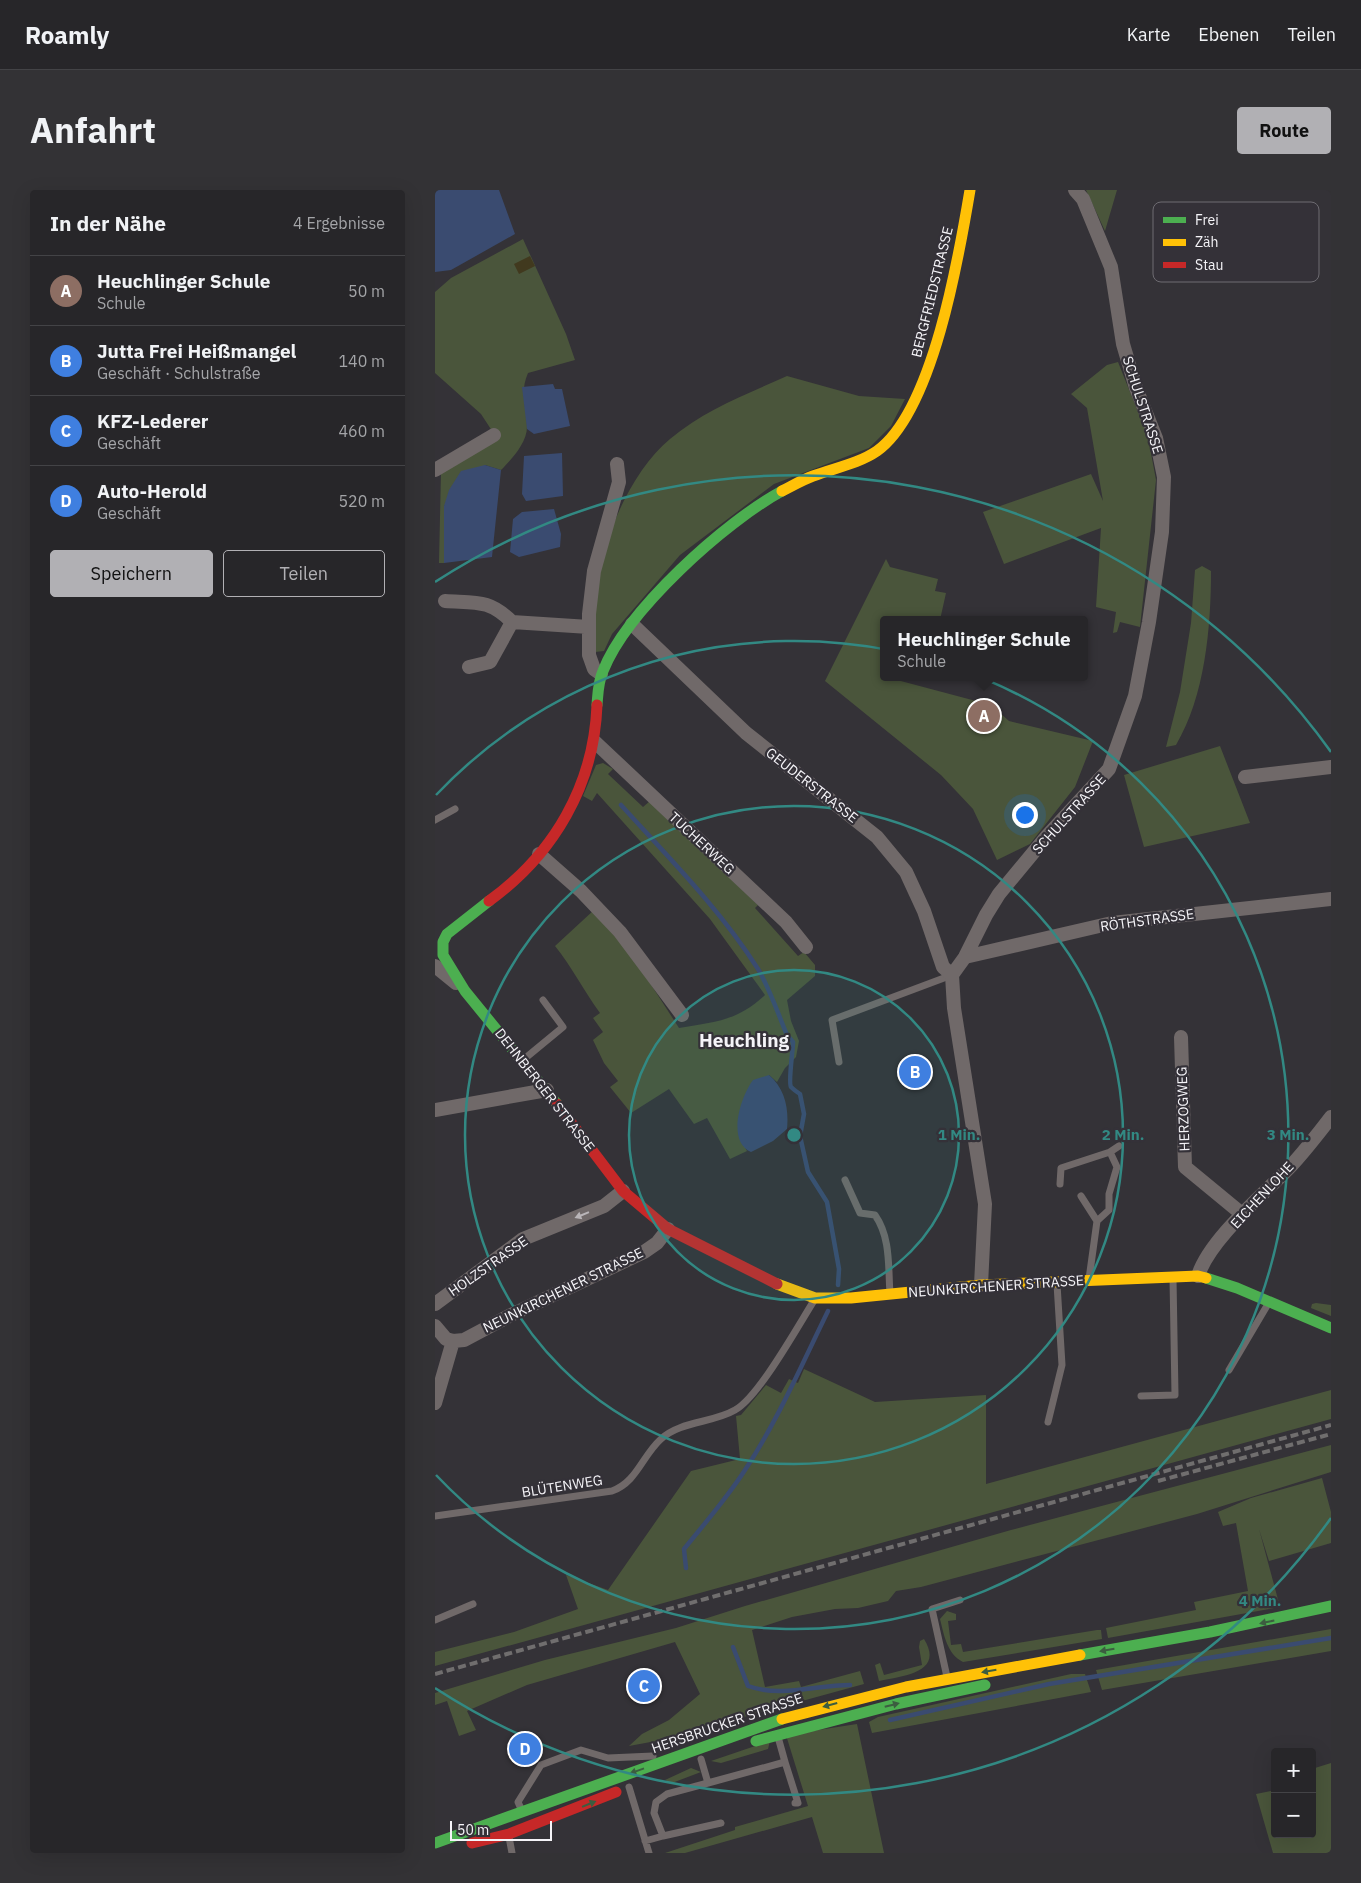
<!DOCTYPE html>
<html lang="de">
<head>
<meta charset="utf-8">
<style>
	body { margin:0; font-family:"IBM Plex Sans",sans-serif; background:#333235; color:#f1f3f6 }
	.controls { position:absolute; right:15px; bottom:15px; display:grid; overflow:hidden; border-radius:5px; box-shadow:0 5px 20px #0002 }
	.controls button { width:45px; height:45px; display:grid; place-items:center; padding:0; border:0; border-bottom:1px solid #434346; background:#272629; color:#f1f3f6; font:25px sans-serif }
	.scale { position:absolute; left:15px; bottom:12px; width:102px; box-sizing:border-box; padding-left:5px; border:2px solid #f5f4f8; border-top:0; font-size:14px; line-height:18px; white-space:nowrap; color:#f5f4f8; -webkit-text-stroke:4px #343138; paint-order:stroke }
	.you { position:absolute; left:589px; top:624px; width:18px; height:18px; margin:-12px; border:4px solid #fff; border-radius:50%; background:#1a73e8; box-shadow:0 0 0 8px #1a73e833 }
	.badge { display:grid; place-items:center; width:32px; height:32px; border-radius:50%; background:#b1b0b4; color:#fff; font-size:16px; font-weight:700 }
	.pin { position:absolute; translate:-50% -50%; border:2px solid #fff; box-shadow:0 1px 5px #0006 }
	.popup { position:absolute; left:445px; top:426px; width:208px; height:65px; box-sizing:border-box; display:grid; place-content:center; border-radius:5px; background:#272629; filter:drop-shadow(0 1px 4px #0005); font-size:16px; white-space:nowrap; color:#a4a5a8 }
	.popup b { font-size:19px; color:#f1f3f6 }
	.popup::after { content:''; position:absolute; left:50%; top:100%; margin-left:-10px; border:10px solid transparent; border-top-color:#272629 }
	.list { margin:0; padding:0; list-style:none }
	h2 { display:flex; justify-content:space-between; align-items:center; height:65px; margin:0; padding:0 20px; font-size:21px }
	h2 small { font-size:16px; font-weight:400; color:#a4a5a8 }
	.list li { display:grid; grid-template-columns:32px 1fr auto; gap:15px; align-items:center; box-sizing:border-box; height:70px; padding:0 20px; border-top:1px solid #434346 }
	.list b { display:block; font-size:19px; white-space:nowrap }
	.list p { margin:0; font-size:16px; white-space:nowrap; color:#a4a5a8 }
	.list em { font-size:16px; font-style:normal; color:#a4a5a8 }
	.actions { display:flex; gap:10px; padding:15px 20px }
	.actions a { flex:1; padding:11px 0; border:1px solid #b1b0b4; border-radius:5px; text-align:center; font-size:18px; color:#b1b0b4 }
	.actions .main { background:#b1b0b4; color:#111 }
	.map { position:relative; flex:none; width:896px; height:1663px; overflow:hidden; border-radius:5px }
	header { display:flex; align-items:center; gap:30px; box-sizing:border-box; height:70px; padding:0 25px; background:#272629; border-bottom:1px solid #434346 }
	header strong { font-size:24px }
	nav { display:flex; gap:28px; margin-inline-start:auto; font-size:18px }
	.intro { display:flex; align-items:center; justify-content:space-between; box-sizing:border-box; height:120px; padding:0 30px }
	h1 { margin:0; font-size:35px }
	.button { padding:12px 22px; border-radius:5px; background:#b1b0b4; color:#111; font-size:18px; font-weight:700 }
	main { display:flex; gap:30px; padding:0 30px }
	aside { flex:1; background:#272629; border-radius:5px; box-shadow:0 5px 20px #0002 }
	.map>svg:first-child { display:block }
</style>
</head>
<body>
<header>
<strong>Roamly</strong>
<nav><a>Karte</a><a>Ebenen</a><a>Teilen</a></nav>
</header>
<div class="intro"><h1>Anfahrt</h1><a class="button">Route</a></div>
<main>
<aside>
<h2>In der Nähe<small>4 Ergebnisse</small></h2>
<ul class="list">
<li><span class="badge" style="background:#8d6e63">A</span><div><b>Heuchlinger Schule</b><p>Schule</p></div><em>50 m</em></li>
<li><span class="badge" style="background:#3f7fe0">B</span><div><b>Jutta Frei Heißmangel</b><p>Geschäft · Schulstraße</p></div><em>140 m</em></li>
<li><span class="badge" style="background:#3f7fe0">C</span><div><b>KFZ-Lederer</b><p>Geschäft</p></div><em>460 m</em></li>
<li><span class="badge" style="background:#3f7fe0">D</span><div><b>Auto-Herold</b><p>Geschäft</p></div><em>520 m</em></li>
</ul>
<div class="actions"><a class="main">Speichern</a><a>Teilen</a></div>
</aside>
<div class="map">
<svg width="896" height="1663" viewBox="0 0 896 1663">
	<rect width="100%" height="100%" fill="#343237"/>
	<path fill="#4a553b" d="M 651,0 L 682,0 L 670,41 Z
		M 88,49 L 131,144 L 140,170 L 93,183 C 84,204 92,216 92,237 C 92,253 76,270 66,280 L 50,275 L 9,316 L 9,373 L 4,373 L 6,281 L 63,250 L 46,224 L 0,183 L 0,102 L 16,88 Z
		M 683,172 L 713,247 L 721,290 L 705,437 L 685,432 L 682,442 L 678,443 L 681,422 L 661,417 L 666,338 L 569,374 L 548,322 L 656,284 L 668,311 L 652,218 L 636,204 L 672,175 Z
		M 352,186 L 424,206 L 470,209 L 456,236 L 434,258 L 339,294 L 245,365 L 177,444 L 169,461 L 160,462 C 160,443 158,424 160,405 C 166,353 194,283 235,249 C 269,220 312,204 352,186 Z
		M 451,369 L 455,377 L 503,389 L 500,401 L 511,403 L 505,430 L 449,430 L 445,453 L 449,454 L 449,487 L 462,487 L 462,490 L 556,515 L 574,531 L 658,551 L 640,597 L 595,654 L 562,670 L 538,619 L 506,585 L 390,491 Z
		M 767,376 L 776,381 C 776,438 770,506 741,555 L 731,557 L 745,502 L 756,433 L 760,380 Z
		M 785,556 L 815,633 L 709,657 L 689,585 Z
		M 168,573 L 178,579 L 173,584 L 208,617 L 215,611 L 323,715 L 320,718 L 363,766 L 369,762 L 380,775 L 380,786 L 352,810 L 356,831 L 364,851 L 361,867 L 350,878 L 342,892 L 334,885 L 306,949 L 312,961 L 295,969 L 272,928 L 259,934 L 234,899 L 196,923 L 175,897 L 183,891 L 169,873 L 158,850 L 168,842 L 158,828 L 165,823 C 149,801 137,777 120,756 L 159,720 L 195,762 L 244,838 C 280,832 302,831 330,805 L 275,729 L 162,603 L 157,611 L 148,606 L 161,575 Z
		M 881,1113 L 896,1115 L 896,1126 L 876,1118 L 877,1114 Z
		M 369,1179 L 440,1212 L 551,1205 L 551,1294 L 896,1200 L 896,1229 L 0,1476 L 0,1462 L 79,1442 L 143,1419 L 131,1385 L 173,1400 L 256,1281 L 305,1269 L 301,1226 L 306,1225 L 331,1195 L 346,1203 L 354,1189 L 363,1193 Z
		M 896,1255 L 896,1282 L 762,1324 L 486,1397 L 461,1401 L 453,1411 L 423,1418 L 400,1419 L 357,1427 L 317,1440 L 330,1497 L 364,1491 L 366,1497 L 425,1481 L 429,1494 L 221,1551 L 194,1556 L 207,1544 L 234,1530 L 265,1504 L 240,1452 L 92,1495 L 32,1521 L 41,1540 L 24,1546 L 12,1511 L 0,1515 L 0,1503 L 110,1470 L 241,1438 L 310,1416 L 576,1340 Z
		M 887,1288 L 896,1322 L 896,1353 L 834,1371 L 824,1339 L 845,1417 L 673,1448 L 671,1438 L 761,1420 L 759,1412 L 813,1401 L 801,1333 L 788,1336 L 783,1322 L 816,1308 Z
		M 512,1421 L 521,1424 L 521,1430 L 513,1431 L 516,1455 L 526,1454 L 528,1462 L 662,1440 L 666,1440 L 667,1449 L 528,1472 C 512,1464 509,1445 505,1429 Z
		M 896,1439 L 896,1461 L 667,1500 L 661,1480 Z
		M 489,1449 C 510,1483 467,1486 444,1491 L 440,1475 L 445,1473 L 449,1485 L 487,1475 L 484,1457 L 485,1451 Z
		M 636,1484 L 650,1484 L 656,1502 L 437,1543 L 434,1532 L 443,1527 Z
		M 422,1534 L 449,1663 L 388,1663 L 377,1627 L 250,1663 L 230,1663 L 300,1640 L 300,1637 L 373,1616 L 351,1545 Z
		M 335,1551 L 333,1559 L 286,1573 L 276,1571 Z
		M 896,1573 L 896,1663 L 838,1663 L 821,1604 L 840,1600 L 840,1644 L 877,1644 L 877,1591 L 881,1590 L 880,1578 Z
		M 256,1578 L 266,1582 L 237,1593 L 230,1590 Z"/>
	<path fill="#41391e" d="M 95,66 L 100,76 L 84,84 L 79,74 Z"/>
	<path fill="#3a4b70" d="M 0,0 L 64,0 L 80,44 L 16,80 L 0,82 Z
		M 118,194 L 120,199 L 127,199 L 135,236 L 99,244 L 92,239 L 87,197 Z
		M 127,263 L 128,306 L 91,311 L 87,304 L 89,266 Z
		M 50,275 L 66,280 L 57,367 L 9,373 L 9,316 L 14,300 L 26,281 Z
		M 119,319 L 126,344 L 125,357 L 84,367 L 75,362 L 78,329 L 87,322 Z
		M 334,885 C 350,899 354,918 352,939 L 338,951 L 316,962 C 291,951 306,906 318,890 Z"/>
	<g fill="none" stroke-linecap="round" stroke-linejoin="round">
		<path stroke="#3a4b70" stroke-width="4.5" d="M 186,615 C 233,667 285,719 323,779 C 335,799 343,824 352,845 L 358,852 C 358,860 353,893 356,897 C 358,899 362,902 365,904 L 369,924 L 365,946 L 373,982 L 392,1012 L 404,1079 L 403,1095
			M 251,1378 L 249,1359 C 270,1333 292,1308 310,1280 C 343,1230 367,1174 393,1121
			M 298,1457 L 313,1496 C 347,1508 380,1495 415,1495
			M 455,1530 L 614,1494 L 896,1448"/>
		<path stroke="#706969" stroke-width="7" d="M 0,630 L 20,619
			M 88,870 L 128,837 L 108,810
			M 404,872 L 397,830 L 517,785
			M 410,990 L 425,1023 L 440,1025 C 456,1048 453,1077 455,1103
			M 625,994 L 626,978 L 675,962
			M 646,1006 L 662,1031
			M 654,1089 L 662,1031 L 674,1020 L 674,1004 L 682,977 L 675,962 L 684,956
			M 794,1180 L 833,1114
			M 706,1206 L 740,1205 L 738,1088
			M 613,1232 L 627,1175 L 622,1094
			M 0,1326 L 177,1301 C 202,1292 207,1266 226,1249 C 245,1231 278,1233 300,1220 C 324,1207 364,1134 380,1109
			M 0,1430 L 38,1414
			M 512,1487 L 497,1419 L 525,1410
			M 350,1572 L 363,1613 L 360,1613
			M 273,1593 L 350,1572 L 343,1547
			M 194,1597 L 214,1663
			M 87,1621 L 83,1612 L 106,1575 L 146,1560 L 173,1568 L 218,1566
			M 228,1646 L 286,1633
			M 74,1647 L 77,1663
			M 210,1651 L 228,1646 L 219,1623 L 221,1612 L 232,1604 L 273,1593 L 266,1569"/>
		<path stroke="#706969" stroke-width="14" d="M 0,280 L 59,245
			M 10,411 C 41,413 54,409 77,432 L 55,472 L 34,477
			M 77,432 L 154,437
			M 197,434 L 311,543 L 442,647 L 471,682 L 489,721 L 508,777 L 517,785
			M 166,484 L 159,479 L 154,465 L 154,424 L 159,381 L 184,292 L 182,274
			M 160,552 L 351,732 L 371,757
			M 810,587 L 896,577
			M 104,664 L 146,701 L 185,742 L 247,825
			M 530,767 L 677,733 L 896,709
			M 0,776 L 21,793
			M 746,847 L 750,977 L 807,1024
			M 0,920 L 112,900
			M 763,1086 C 774,1050 828,1005 854,978 C 869,962 883,944 896,927
			M 546,1095 L 550,1014 L 519,818 L 517,785 L 530,767 L 551,725 L 564,704 L 612,646 L 674,579 L 700,506 L 714,432 L 727,342 L 729,287 L 721,248 L 701,198 L 688,154 L 676,77 L 648,9 L 640,0
			M 0,1114 L 88,1049 L 169,1016 L 188,1001
			M 0,1136 L 11,1149 L 18,1151 L 29,1150 L 76,1125 L 209,1062 L 222,1053 L 233,1039
			M 0,1213 L 18,1151"/>
		<path stroke="#4caf50" stroke-width="11" d="M 162,515 C 163,503 163,492 168,481 C 192,420 290,332 347,301
			M 54,711 L 12,744 L 8,752 L 8,765 L 30,801 L 122,914
			M 771,1088 L 802,1098 L 896,1138
			M 645,1465 L 775,1442 L 896,1416
			M 321,1551 L 461,1514 L 550,1495
			M 0,1653 L 347,1529"/>
		<path stroke="#ffc107" stroke-width="11" d="M 347,301 C 357,296 367,290 378,286 C 399,278 423,274 442,261 C 498,221 524,66 535,0
			M 342,1094 L 380,1108 L 416,1108 L 546,1095 L 763,1086 L 771,1088
			M 347,1529 L 471,1497 L 645,1465"/>
		<path stroke="#c62828" stroke-width="11" d="M 54,711 C 119,664 159,595 162,515
			M 122,914 L 188,1001 L 233,1039 L 342,1094
			M 37,1653 L 74,1644 L 181,1602"/>
		<path stroke="#706e6e" stroke-width="4" stroke-dasharray="8 4" stroke-linecap="butt" d="M 723,1291 L 896,1244
			M 0,1484 L 896,1235"/>
	</g>
	<defs><path id="oneway-solid" d="M-6-.8H1V-3.2L6.5 0L1 3.2V.8H-6Z" transform="scale(1.25)"/></defs>
	<use fill="#b9b5b8" href="#oneway-solid" transform="translate(147 1025) rotate(158)"/>
	<g fill="#3c5d40">
		<use href="#oneway-solid" transform="translate(832 1432) rotate(168)"/>
		<use href="#oneway-solid" transform="translate(672 1460) rotate(170)"/>
		<use href="#oneway-solid" transform="translate(554 1481) rotate(170)"/>
		<use href="#oneway-solid" transform="translate(395 1515) rotate(165)"/>
		<use href="#oneway-solid" transform="translate(457 1515) rotate(-14)"/>
		<use href="#oneway-solid" transform="translate(202 1581) rotate(160)"/>
		<use href="#oneway-solid" transform="translate(154 1614) rotate(-22)"/>
	</g>
	<circle cx="359" cy="945" r="165" fill="#328983" fill-opacity=".12"/>
	<g fill="none" stroke="#328983" stroke-width="2.5">
		<circle cx="359" cy="945" r="165"/>
		<circle cx="359" cy="945" r="329"/>
		<path d="M1 605A494 494 0 1 1 1 1285"/>
		<path d="M896 1328A659 659 0 0 1 0 1498M0 392A659 659 0 0 1 896 562"/>
	</g>
	<g text-anchor="middle" stroke-width="4.5" stroke-linejoin="round" paint-order="stroke">
		<g font-size="14" fill="#f5f4f8" stroke="#343138">
			<text transform="translate(497 102) rotate(-76)" y="5">BERGFRIEDSTRASSE</text>
			<text transform="translate(708 215) rotate(72)" y="5">SCHULSTRASSE</text>
			<text transform="translate(377 595) rotate(38)" y="5">GEUDERSTRASSE</text>
			<text transform="translate(634 624) rotate(-48)" y="5">SCHULSTRASSE</text>
			<text transform="translate(267 653) rotate(43)" y="5">TUCHERWEG</text>
			<text transform="translate(712 730) rotate(-8)" y="5">RÖTHSTRASSE</text>
			<text transform="translate(110 900) rotate(52)" y="5">DEHNBERGER STRASSE</text>
			<text transform="translate(748 919) rotate(-92)" y="5">HERZOGWEG</text>
			<text transform="translate(827 1005) rotate(-47)" y="5">EICHENLOHE</text>
			<text transform="translate(53 1076) rotate(-35)" y="5">HOLZSTRASSE</text>
			<text transform="translate(561 1096) rotate(-4)" y="5">NEUNKIRCHENER STRASSE</text>
			<text transform="translate(128 1100) rotate(-26)" y="5">NEUNKIRCHENER STRASSE</text>
			<text transform="translate(127 1296) rotate(-9)" y="5">BLÜTENWEG</text>
			<text transform="translate(292 1533) rotate(-19)" y="5">HERSBRUCKER STRASSE</text>
		</g>
		<g font-size="19" font-weight="bold" fill="#f5f4f8" stroke="#343138">
			<text x="309" y="857">Heuchling</text>
		</g>
	</g>
	<rect x="718" y="12" width="166" height="80" rx="8" fill="#343138" stroke="#6e6c72" stroke-width="1"/>
	<rect x="728" y="27" width="23" height="6" fill="#4caf50"/>
	<rect x="728" y="49" width="23" height="7" fill="#ffc107"/>
	<rect x="728" y="72" width="23" height="6" fill="#c62828"/>
	<g font-size="14" fill="#f5f4f8">
		<text x="760" y="35">Frei</text>
		<text x="760" y="57">Zäh</text>
		<text x="760" y="80">Stau</text>
	</g>
	<circle cx="359" cy="945" r="8" fill="#328983" stroke="#343138" stroke-width="2.5"/>
	<g font-size="15" text-anchor="middle" font-weight="bold" fill="#328983" stroke="#343138" stroke-width="4.5" stroke-linejoin="round" paint-order="stroke">
		<text x="524" y="950">1 Min.</text>
		<text x="688" y="950">2 Min.</text>
		<text x="853" y="950">3 Min.</text>
		<text x="825" y="1416">4 Min.</text>
	</g>
</svg>
<div class="controls">
<button>+</button>
<button>−</button>
</div>
<div class="scale">50 m</div>
<div class="you"></div>
<div class="pin badge" style="left:549px;top:526px;background:#8d6e63">A</div>
<div class="popup"><b>Heuchlinger Schule</b>Schule</div>
<div class="pin badge" style="left:480px;top:882px;background:#3f7fe0">B</div>
<div class="pin badge" style="left:209px;top:1496px;background:#3f7fe0">C</div>
<div class="pin badge" style="left:90px;top:1559px;background:#3f7fe0">D</div>
</div>
</main>
</body>
</html>
